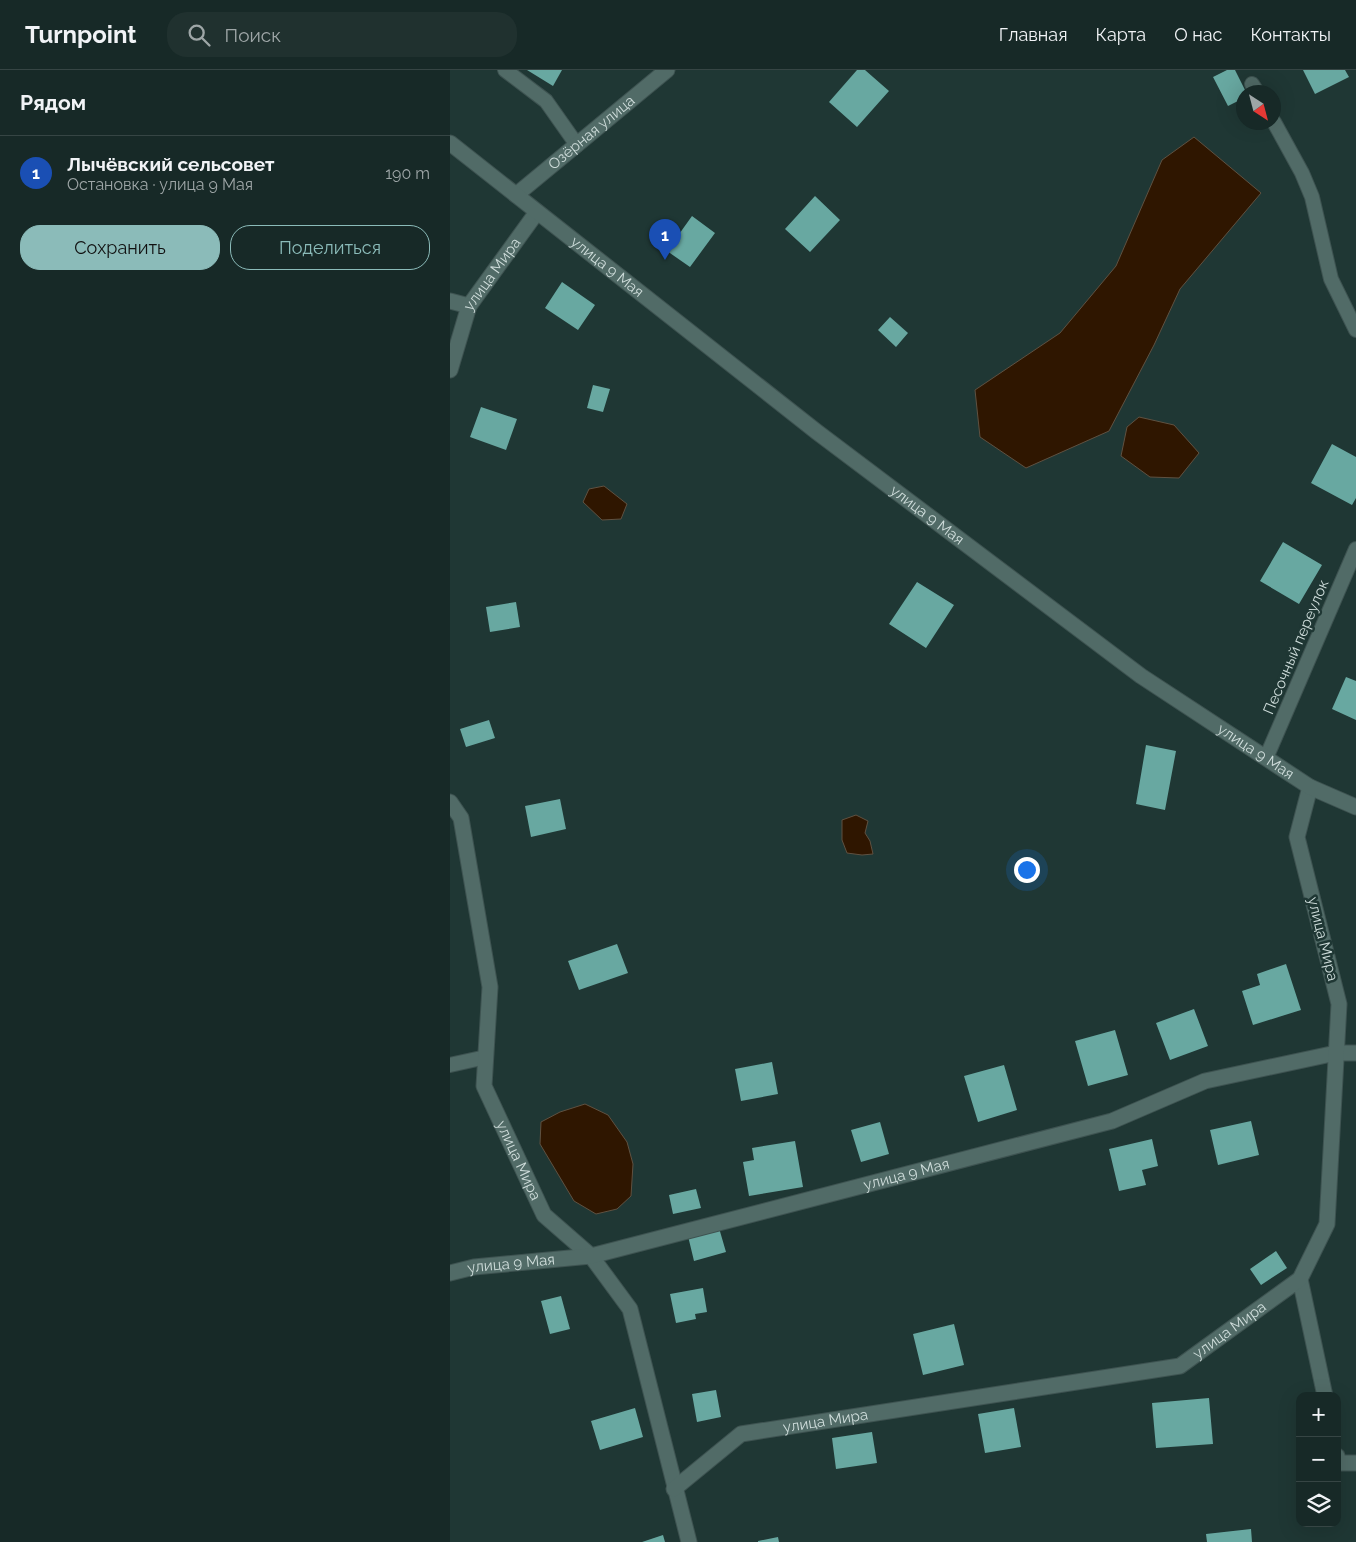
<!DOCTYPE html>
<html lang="ru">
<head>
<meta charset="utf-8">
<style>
	body { margin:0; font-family:Raleway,sans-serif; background:#20312f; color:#f1f3f6 }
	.controls { position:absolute; right:15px; bottom:15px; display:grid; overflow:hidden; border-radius:10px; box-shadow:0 5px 20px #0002 }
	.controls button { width:45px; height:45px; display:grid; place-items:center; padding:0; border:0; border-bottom:1px solid #364544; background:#172927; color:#f1f3f6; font:25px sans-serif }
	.compass { position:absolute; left:786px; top:15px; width:45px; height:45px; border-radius:50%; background:#172927; box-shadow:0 5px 20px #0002; rotate:144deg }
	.you { position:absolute; left:576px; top:799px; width:18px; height:18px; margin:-12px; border:4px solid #fff; border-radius:50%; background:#1a73e8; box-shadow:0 0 0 8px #1a73e833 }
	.badge { display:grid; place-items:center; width:32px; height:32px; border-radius:50%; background:#8bbbb9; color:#fff; font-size:16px; font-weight:700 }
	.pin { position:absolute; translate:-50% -41px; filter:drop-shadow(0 1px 2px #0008) }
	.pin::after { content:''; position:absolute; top:26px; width:18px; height:15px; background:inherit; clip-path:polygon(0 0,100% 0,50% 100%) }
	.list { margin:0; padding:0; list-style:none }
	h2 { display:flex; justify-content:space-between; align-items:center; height:65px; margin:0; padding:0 20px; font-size:21px }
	h2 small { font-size:16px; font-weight:400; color:#9ea6a7 }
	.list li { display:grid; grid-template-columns:32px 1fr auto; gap:15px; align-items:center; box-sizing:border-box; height:75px; padding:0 20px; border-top:1px solid #364544 }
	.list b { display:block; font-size:19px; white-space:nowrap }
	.list p { margin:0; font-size:16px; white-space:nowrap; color:#9ea6a7 }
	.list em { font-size:16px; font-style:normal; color:#9ea6a7 }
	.actions { display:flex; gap:10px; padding:15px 20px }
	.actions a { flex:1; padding:11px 0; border:1px solid #8bbbb9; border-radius:20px; text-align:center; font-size:18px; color:#8bbbb9 }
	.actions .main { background:#8bbbb9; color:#111 }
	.icon { flex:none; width:28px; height:28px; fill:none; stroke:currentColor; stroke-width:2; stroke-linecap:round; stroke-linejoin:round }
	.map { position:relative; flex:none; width:906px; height:1472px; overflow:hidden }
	header { display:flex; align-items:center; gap:30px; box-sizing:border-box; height:70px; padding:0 25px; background:#172927; border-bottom:1px solid #364544 }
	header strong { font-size:24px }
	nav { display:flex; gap:28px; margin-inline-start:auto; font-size:18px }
	.search { width:350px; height:45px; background:#20312f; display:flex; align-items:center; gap:12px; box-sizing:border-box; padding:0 18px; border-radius:20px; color:#9ea6a7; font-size:19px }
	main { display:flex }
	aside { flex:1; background:#172927 }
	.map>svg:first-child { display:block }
</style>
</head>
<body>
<header>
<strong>Turnpoint</strong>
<div class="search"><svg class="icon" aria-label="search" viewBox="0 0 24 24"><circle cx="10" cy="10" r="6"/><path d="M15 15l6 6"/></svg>Поиск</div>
<nav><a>Главная</a><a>Карта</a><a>О нас</a><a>Контакты</a></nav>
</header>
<main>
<aside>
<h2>Рядом<small></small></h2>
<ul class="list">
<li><span class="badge" style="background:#1a4fb4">1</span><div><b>Лычёвский сельсовет</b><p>Остановка · улица 9 Мая</p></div><em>190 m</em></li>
</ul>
<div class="actions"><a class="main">Сохранить</a><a>Поделиться</a></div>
</aside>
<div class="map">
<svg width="906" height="1472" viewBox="0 0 906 1472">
	<rect width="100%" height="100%" fill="#1f3734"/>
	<path fill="#2f1600" stroke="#5f5141" d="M 744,67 L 811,123 L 730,219 L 704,275 L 659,361 L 576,398 L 530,367 L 525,320 L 610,263 L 666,196 L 712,90 Z
		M 689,347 L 724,355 L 749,383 L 729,408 L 700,407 L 671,386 L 677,357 Z
		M 154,416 L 177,434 L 171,449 L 152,450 L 133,432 L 139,419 Z
		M 406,745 L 418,751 L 415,763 L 420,771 L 423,784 L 412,785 L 397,783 L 392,770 L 392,750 Z
		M 135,1034 L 158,1045 L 177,1072 L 183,1094 L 181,1126 L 167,1139 L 146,1144 L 124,1131 L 90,1074 L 91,1052 L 110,1042 Z"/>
	<path fill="#68a8a1" d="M 77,0 L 112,0 L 103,16 Z
		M 407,0 L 415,0 L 439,21 L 407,57 L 379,32 Z
		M 777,0 L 785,0 L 796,22 L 794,22 L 794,28 L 778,36 L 763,7 Z
		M 853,0 L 895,0 L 899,7 L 865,24 Z
		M 365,126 L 390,150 L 360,182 L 335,159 Z
		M 242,146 L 265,163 L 240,197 L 217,181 Z
		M 112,212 L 145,235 L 128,260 L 95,238 Z
		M 440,247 L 458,263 L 446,277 L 428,260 Z
		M 143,315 L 160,319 L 153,342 L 137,338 Z
		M 31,337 L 67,349 L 56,380 L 20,367 Z
		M 882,374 L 906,387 L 906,428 L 902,435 L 861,413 Z
		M 833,472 L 872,495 L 849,534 L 810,511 Z
		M 467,512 L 504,535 L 476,578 L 439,554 Z
		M 66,532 L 70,557 L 40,562 L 36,537 Z
		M 896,607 L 906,611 L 906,650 L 882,639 Z
		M 39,650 L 45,668 L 16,677 L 10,659 Z
		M 696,675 L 726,681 L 715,740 L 686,734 Z
		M 110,729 L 116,759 L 81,767 L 75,736 Z
		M 167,874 L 178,903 L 129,920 L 118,891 Z
		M 836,894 L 851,940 L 803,955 L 792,921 L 810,915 L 807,904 Z
		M 744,939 L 758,976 L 720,990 L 706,953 Z
		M 665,960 L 678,1005 L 638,1016 L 625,971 Z
		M 322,992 L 328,1024 L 291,1031 L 285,999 Z
		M 554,995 L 567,1040 L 528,1052 L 514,1006 Z
		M 801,1051 L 809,1085 L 768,1095 L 760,1060 Z
		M 430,1052 L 439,1084 L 411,1092 L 401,1060 Z
		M 702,1069 L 708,1096 L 692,1100 L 696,1115 L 669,1121 L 659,1079 Z
		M 345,1071 L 353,1117 L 299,1126 L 293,1092 L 304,1090 L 302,1078 Z
		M 246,1119 L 251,1138 L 223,1144 L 219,1125 Z
		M 269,1158 L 276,1182 L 244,1191 L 238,1166 Z
		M 826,1181 L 837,1198 L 811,1215 L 800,1199 Z
		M 253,1218 L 257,1242 L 245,1244 L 246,1249 L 226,1253 L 220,1224 Z
		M 111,1226 L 120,1259 L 100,1264 L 91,1231 Z
		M 504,1254 L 514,1295 L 473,1305 L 463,1264 Z
		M 266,1320 L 271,1347 L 247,1352 L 242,1324 Z
		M 759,1328 L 763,1374 L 706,1378 L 702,1333 Z
		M 185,1338 L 193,1367 L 150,1380 L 141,1351 Z
		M 564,1338 L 571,1377 L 535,1383 L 528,1344 Z
		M 422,1362 L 427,1393 L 386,1399 L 382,1368 Z
		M 801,1459 L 802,1472 L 757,1472 L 756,1464 Z
		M 213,1465 L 215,1472 L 192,1472 Z
		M 328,1467 L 329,1472 L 308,1472 L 308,1471 Z"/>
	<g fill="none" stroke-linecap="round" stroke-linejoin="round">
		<defs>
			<path id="service" d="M 55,0 L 96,31 L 127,75
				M 802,14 L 807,22
				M 824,52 L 852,103 L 862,127 L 881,209 L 906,260
				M 816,688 L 906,479
				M 0,995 L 36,987"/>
			<g id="minor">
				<path id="s1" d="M 66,125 L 217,0"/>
				<path d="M 0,231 L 19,236"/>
				<path id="s2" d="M 0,300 L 19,236 L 87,142"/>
				<path id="s3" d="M 0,732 L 11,748 L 40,917 L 34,1016 L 94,1145 L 141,1186 L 180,1239 L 239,1472"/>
				<path id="s4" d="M 0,1203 L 24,1197 L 141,1186 L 662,1051 L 755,1011 L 886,983 L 906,983"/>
				<path d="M 850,1209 L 875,1326"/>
				<path d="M 887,1386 L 889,1393 L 906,1393"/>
				<path id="s5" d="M 224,1419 L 291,1364 L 730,1296 L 850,1209 L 877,1154 L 889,934 L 847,767 L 860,717"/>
			</g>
			<g id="secondary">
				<path id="s6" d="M 0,73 L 367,362 L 691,606 L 860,717 L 906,737"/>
			</g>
		</defs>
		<use href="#service" stroke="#3e5351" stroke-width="16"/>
		<use href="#minor" stroke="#3e5351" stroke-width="17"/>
		<use href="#secondary" stroke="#3e5351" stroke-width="17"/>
		<use href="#service" stroke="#516b67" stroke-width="14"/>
		<use href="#minor" stroke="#516b67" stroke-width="15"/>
		<use href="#secondary" stroke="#516b67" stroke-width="15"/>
	</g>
	<g text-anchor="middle" stroke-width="5" stroke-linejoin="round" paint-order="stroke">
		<g font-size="15" fill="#cedcda" stroke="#1f3734">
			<text dy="5" stroke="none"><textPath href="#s1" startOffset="98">Озёрная улица</textPath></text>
			<text dy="5" stroke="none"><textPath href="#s6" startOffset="200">улица 9 Мая</textPath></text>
			<text dy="5" stroke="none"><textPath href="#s2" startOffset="106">улица Мира</textPath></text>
			<text dy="5" stroke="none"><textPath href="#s6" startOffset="605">улица 9 Мая</textPath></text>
			<text transform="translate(846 577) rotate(-67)" y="5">Песочный переулок</text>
			<text dy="5" stroke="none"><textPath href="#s6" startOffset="1010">улица 9 Мая</textPath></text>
			<text transform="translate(873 869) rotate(76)" y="5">улица Мира</text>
			<text dy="5" stroke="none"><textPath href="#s3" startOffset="372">улица Мира</textPath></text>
			<text dy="5" stroke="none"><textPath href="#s4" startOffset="468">улица 9 Мая</textPath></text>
			<text dy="5" stroke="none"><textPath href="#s4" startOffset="62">улица 9 Мая</textPath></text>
			<text dy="5" stroke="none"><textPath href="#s5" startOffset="592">улица Мира</textPath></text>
			<text dy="5" stroke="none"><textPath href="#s5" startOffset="172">улица Мира</textPath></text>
		</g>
	</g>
</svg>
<div class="controls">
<button>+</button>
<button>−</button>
<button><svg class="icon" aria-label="layers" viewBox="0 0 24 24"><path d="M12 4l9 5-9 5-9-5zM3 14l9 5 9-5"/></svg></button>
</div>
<svg class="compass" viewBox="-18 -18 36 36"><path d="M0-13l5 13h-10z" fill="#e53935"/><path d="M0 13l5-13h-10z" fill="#9ea6a7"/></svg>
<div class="you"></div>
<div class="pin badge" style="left:215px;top:190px;background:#1a4fb4">1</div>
</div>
</main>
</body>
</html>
